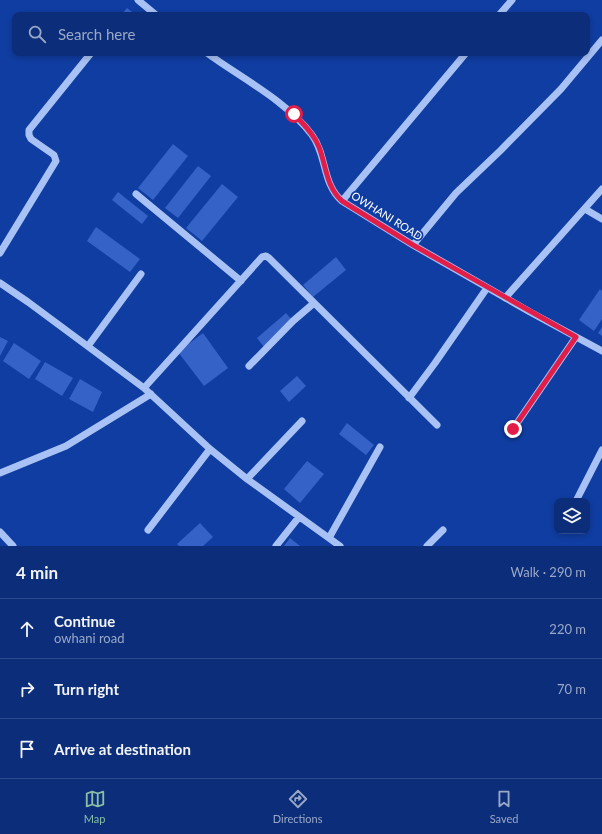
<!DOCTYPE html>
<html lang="en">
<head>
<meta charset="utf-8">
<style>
	body { margin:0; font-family:Lato,sans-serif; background:#1a3a81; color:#f1f3f6 }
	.controls { position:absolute; right:12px; bottom:12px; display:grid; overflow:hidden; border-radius:8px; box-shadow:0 2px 6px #0003 }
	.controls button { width:36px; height:36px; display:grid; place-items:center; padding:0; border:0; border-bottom:1px solid #2c4a8b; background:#0c2e7a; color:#f1f3f6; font:20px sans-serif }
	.stop { position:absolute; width:12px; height:12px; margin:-9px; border:3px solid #e11d48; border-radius:50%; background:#fff }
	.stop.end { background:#e11d48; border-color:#fff; box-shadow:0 1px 4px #0008 }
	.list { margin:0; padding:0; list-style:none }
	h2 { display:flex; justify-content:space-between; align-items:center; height:52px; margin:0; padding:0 16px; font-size:17px }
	h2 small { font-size:13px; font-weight:400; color:#9aa8c7 }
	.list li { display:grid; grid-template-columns:26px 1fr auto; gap:12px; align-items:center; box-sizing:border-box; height:60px; padding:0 16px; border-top:1px solid #2c4a8b }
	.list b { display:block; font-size:15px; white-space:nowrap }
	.list p { margin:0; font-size:13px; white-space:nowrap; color:#9aa8c7 }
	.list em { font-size:13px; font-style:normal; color:#9aa8c7 }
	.icon { flex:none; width:22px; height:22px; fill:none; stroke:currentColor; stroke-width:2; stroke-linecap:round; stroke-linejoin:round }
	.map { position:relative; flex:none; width:602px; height:546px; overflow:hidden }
	.search { position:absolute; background:#0c2e7a; box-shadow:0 2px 6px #0003; left:12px; right:12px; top:12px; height:44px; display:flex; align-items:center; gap:10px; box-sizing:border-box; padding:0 14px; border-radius:8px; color:#9aa8c7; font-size:15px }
	.sheet { height:232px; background:#0c2e7a }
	nav { display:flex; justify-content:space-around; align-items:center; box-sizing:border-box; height:56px; border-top:1px solid #2c4a8b; background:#0c2e7a; font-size:11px; color:#9aa8c7 }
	nav a { display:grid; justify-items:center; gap:2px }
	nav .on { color:#8abfa5 }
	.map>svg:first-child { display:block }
</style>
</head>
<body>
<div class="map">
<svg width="602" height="546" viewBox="0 0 602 546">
	<rect width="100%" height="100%" fill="#103da2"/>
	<path fill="#3462c7" d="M 127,8 L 136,15 L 121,15 Z
		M 173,144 L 188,156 L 153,200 L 138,188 Z
		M 198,166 L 211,176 L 178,218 L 165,208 Z
		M 222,184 L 238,197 L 202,241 L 186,228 Z
		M 118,192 L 148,216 L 142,224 L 112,200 Z
		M 96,227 L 140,259 L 130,272 L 87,241 Z
		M 336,257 L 346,270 L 313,297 L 303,285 Z
		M 600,289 L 602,291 L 602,319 L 594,331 L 579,320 Z
		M 286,313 L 293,321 L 264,347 L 257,338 Z
		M 602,327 L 602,336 L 598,333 Z
		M 203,333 L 228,368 L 204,386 L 178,352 Z
		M 0,337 L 8,341 L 0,356 Z
		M 14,343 L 41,361 L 29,379 L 3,361 Z
		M 45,362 L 73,378 L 62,396 L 35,379 Z
		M 297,376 L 306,386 L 289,402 L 280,391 Z
		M 80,379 L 102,392 L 93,412 L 69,399 Z
		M 347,423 L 374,445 L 366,455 L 339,434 Z
		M 307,461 L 324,474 L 300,503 L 284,489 Z
		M 200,523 L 213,537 L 203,546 L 179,546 L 177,544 Z
		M 290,538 L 300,546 L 284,546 Z"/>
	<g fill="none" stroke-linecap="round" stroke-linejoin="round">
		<path stroke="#a9c2f6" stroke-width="7" d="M 138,0 L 156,15
			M 499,15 L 512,0
			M 207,53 C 241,78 287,101 312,135 C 327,155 322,184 342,201 L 413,245 L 530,312 L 602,351
			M 136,194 L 241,281
			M 342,201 L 466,53
			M 585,209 L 602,219
			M 413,245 L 456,193 L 501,150 L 561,89 L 602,40
			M 0,253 L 56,161 L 54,155 L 31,139 L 29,135 L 29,130 L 91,53
			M 0,283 L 28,302 L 144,388 L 210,449 L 247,479 L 340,546
			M 505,298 L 602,189
			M 88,346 L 141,274
			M 249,366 L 293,321 L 314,303
			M 144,388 L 262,257 L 266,256 L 269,258 L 437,425
			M 409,398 L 435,363 L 487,288
			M 513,429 L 576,337
			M 0,473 L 66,446 L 151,394
			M 247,479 L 302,421
			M 576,501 L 602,450
			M 148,530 L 210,449
			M 0,532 L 13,546
			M 329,538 L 380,447
			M 276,546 L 299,517
			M 427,546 L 443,530"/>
	</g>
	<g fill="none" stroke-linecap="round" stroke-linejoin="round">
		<path stroke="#e11d48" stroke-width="5" d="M 294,114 C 303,124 314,134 319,147 C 326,165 326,187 342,201 L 413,245 L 576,337 L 513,429"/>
	</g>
	<g text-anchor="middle" stroke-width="3.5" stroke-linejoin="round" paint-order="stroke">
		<g font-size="11" fill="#fff" stroke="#103da2">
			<text transform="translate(387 216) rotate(32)" y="4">OWHANI ROAD</text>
		</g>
	</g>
</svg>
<div class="controls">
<button><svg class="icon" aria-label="layers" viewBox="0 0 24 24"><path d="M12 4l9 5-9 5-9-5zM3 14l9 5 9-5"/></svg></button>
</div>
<div class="stop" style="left:294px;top:114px"></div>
<div class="stop end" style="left:513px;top:429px"></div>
<div class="search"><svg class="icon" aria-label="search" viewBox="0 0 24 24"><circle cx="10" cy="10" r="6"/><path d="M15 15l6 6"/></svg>Search here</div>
</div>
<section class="sheet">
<h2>4 min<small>Walk · 290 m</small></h2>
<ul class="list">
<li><svg class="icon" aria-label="ahead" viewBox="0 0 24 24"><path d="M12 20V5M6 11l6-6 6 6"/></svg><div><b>Continue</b><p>owhani road</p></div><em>220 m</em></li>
<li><svg class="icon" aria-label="right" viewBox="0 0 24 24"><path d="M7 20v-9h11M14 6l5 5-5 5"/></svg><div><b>Turn right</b></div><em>70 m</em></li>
<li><svg class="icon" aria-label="arrive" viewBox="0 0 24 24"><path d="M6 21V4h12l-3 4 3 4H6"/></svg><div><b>Arrive at destination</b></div></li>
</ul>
</section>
<nav>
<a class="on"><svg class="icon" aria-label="map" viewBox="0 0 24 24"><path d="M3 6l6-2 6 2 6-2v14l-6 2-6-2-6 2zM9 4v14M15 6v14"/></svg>Map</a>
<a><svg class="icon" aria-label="directions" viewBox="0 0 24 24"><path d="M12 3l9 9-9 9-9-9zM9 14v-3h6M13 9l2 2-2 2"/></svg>Directions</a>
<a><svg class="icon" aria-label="saved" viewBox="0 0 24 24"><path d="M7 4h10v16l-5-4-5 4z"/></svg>Saved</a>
</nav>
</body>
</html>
